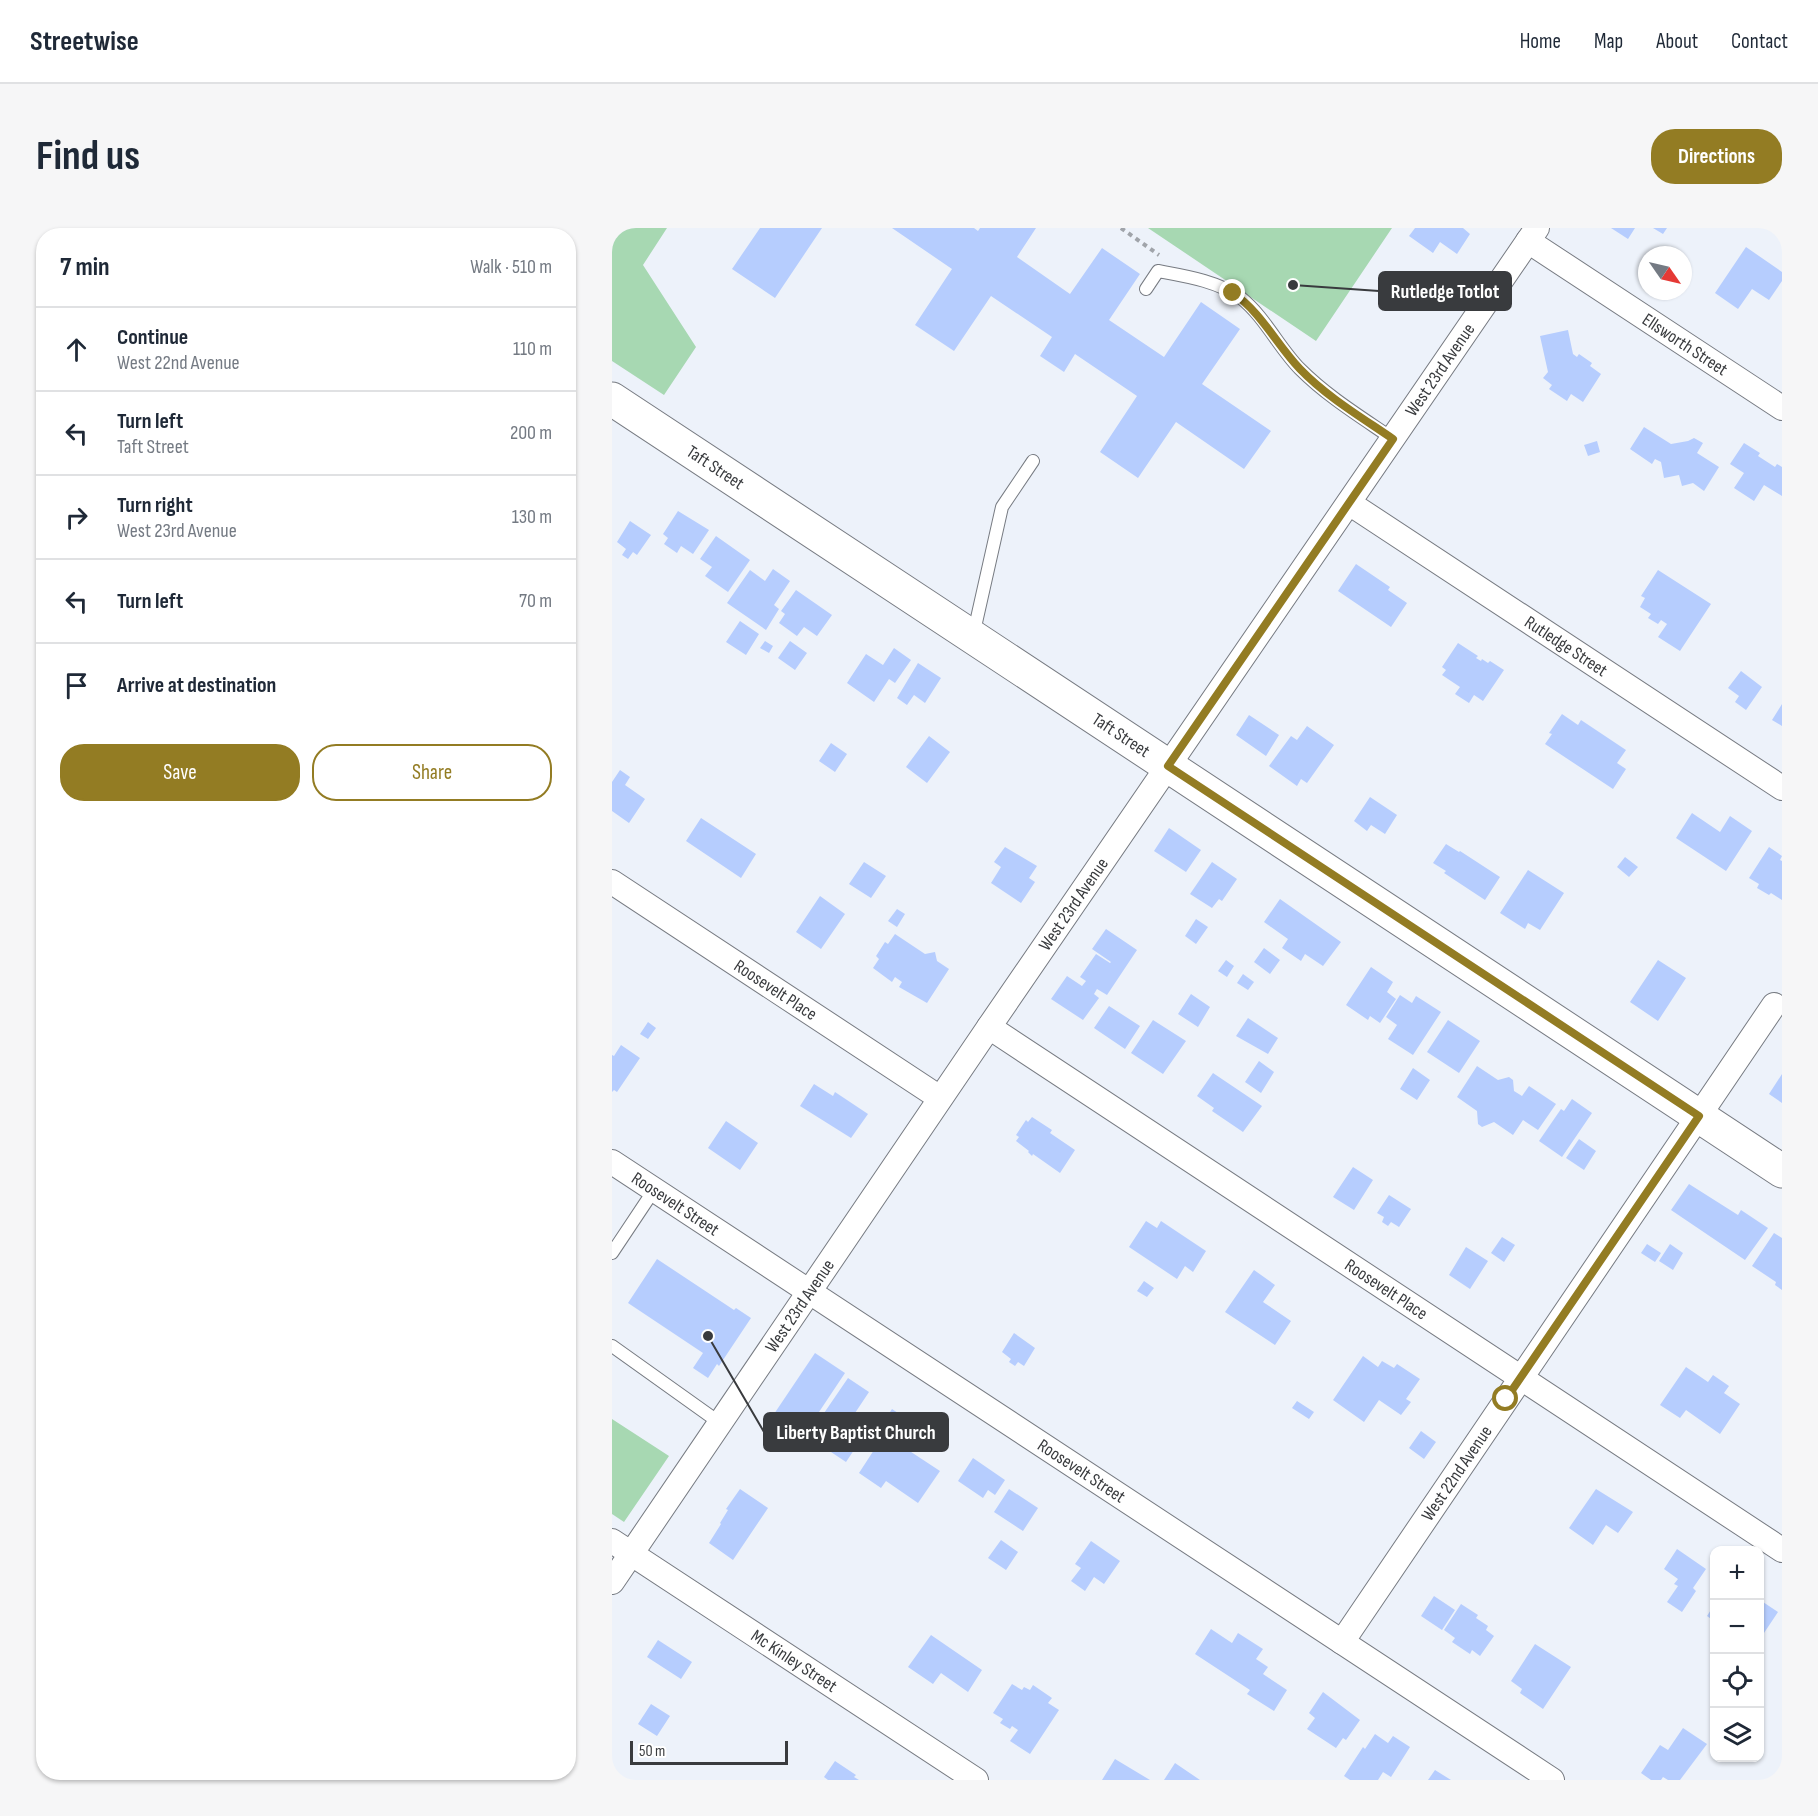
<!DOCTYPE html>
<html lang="en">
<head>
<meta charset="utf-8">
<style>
	body { margin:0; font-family:"Sofia Sans Condensed",sans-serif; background:#f6f6f7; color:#1f2937 }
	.controls { position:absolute; right:18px; bottom:18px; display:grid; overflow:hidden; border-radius:12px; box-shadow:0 2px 4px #0004 }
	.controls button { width:54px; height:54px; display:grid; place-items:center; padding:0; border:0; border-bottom:2px solid #e0e1e3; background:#fff; color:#1f2937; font:30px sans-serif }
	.compass { position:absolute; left:1026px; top:18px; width:54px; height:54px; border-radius:50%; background:#fff; box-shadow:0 2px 4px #0004; rotate:124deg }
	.scale { position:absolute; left:18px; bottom:15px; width:158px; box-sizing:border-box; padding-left:6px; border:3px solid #393b3e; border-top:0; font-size:16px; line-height:21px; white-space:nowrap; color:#393b3e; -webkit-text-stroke:4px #fff; paint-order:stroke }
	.stop { position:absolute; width:18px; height:18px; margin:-14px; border:4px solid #937c23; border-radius:50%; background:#fff }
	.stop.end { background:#937c23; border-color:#fff; box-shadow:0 2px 6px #0008 }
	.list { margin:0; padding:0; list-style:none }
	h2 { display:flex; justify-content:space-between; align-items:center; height:78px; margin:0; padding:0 24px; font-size:26px }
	h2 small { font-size:20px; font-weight:400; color:#747a83 }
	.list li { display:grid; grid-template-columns:39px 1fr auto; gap:18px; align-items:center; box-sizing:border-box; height:84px; padding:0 24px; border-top:2px solid #e0e1e3 }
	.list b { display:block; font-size:22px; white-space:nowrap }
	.list p { margin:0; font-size:20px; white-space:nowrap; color:#747a83 }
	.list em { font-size:20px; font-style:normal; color:#747a83 }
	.actions { display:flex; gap:12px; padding:18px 24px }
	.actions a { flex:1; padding:14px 0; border:2px solid #937c23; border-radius:24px; text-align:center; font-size:21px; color:#937c23 }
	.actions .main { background:#937c23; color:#fff }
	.icon { flex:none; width:33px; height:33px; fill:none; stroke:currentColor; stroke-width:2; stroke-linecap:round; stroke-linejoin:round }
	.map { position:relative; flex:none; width:1170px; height:1552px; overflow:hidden; border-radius:24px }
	header { display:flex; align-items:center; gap:36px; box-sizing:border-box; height:84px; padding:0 30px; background:#fff; border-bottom:2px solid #e0e1e3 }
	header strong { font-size:28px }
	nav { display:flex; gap:33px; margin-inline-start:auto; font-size:21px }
	.intro { display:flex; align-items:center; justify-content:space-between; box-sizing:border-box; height:144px; padding:0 36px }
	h1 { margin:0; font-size:42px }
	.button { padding:15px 27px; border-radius:24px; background:#937c23; color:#fff; font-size:21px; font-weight:700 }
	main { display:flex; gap:36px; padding:0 36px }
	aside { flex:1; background:#fff; border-radius:24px; box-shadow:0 2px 4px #0004 }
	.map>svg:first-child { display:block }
</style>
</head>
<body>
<header>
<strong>Streetwise</strong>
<nav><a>Home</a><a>Map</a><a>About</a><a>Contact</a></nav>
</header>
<div class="intro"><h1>Find us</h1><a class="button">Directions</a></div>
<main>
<aside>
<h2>7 min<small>Walk · 510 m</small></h2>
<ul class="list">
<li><svg class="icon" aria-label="ahead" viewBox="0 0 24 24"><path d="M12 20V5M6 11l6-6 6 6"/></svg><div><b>Continue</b><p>West 22nd Avenue</p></div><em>110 m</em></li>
<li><svg class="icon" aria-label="left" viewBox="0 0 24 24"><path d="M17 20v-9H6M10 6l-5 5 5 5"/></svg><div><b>Turn left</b><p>Taft Street</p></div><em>200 m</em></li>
<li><svg class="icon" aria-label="right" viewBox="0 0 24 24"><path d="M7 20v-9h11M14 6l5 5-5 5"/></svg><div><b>Turn right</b><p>West 23rd Avenue</p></div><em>130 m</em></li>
<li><svg class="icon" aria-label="left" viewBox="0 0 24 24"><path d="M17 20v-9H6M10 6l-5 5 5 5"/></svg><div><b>Turn left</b></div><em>70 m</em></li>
<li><svg class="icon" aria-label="arrive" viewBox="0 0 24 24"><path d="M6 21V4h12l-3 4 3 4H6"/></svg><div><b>Arrive at destination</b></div></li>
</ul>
<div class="actions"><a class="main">Save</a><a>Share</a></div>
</aside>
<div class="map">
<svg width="1170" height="1552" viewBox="0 0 1170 1552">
	<rect width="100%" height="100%" fill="#edf2fa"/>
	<path fill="#a7d8b2" d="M 0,0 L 55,0 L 31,37 L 84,119 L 52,167 L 0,133 Z
		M 536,0 L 780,0 L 704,113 Z
		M 0,1191 L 57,1228 L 12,1294 L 0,1286 Z"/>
	<path fill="#b6cdfe" d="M 148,0 L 210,0 L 163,70 L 120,41 Z
		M 280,0 L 362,0 L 366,3 L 368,0 L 424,0 L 405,29 L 458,66 L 490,20 L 528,46 L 497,92 L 552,129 L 589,74 L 628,101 L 590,156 L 659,203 L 632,241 L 564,194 L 526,250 L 488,224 L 525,168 L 463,126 L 452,144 L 428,128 L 440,109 L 379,68 L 342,123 L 303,97 L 340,41 Z
		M 803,0 L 851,0 L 858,6 L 845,26 L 828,14 L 821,25 L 797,8 Z
		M 999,0 L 1023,0 L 1016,11 Z
		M 1041,0 L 1055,0 L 1051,6 Z
		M 1134,19 L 1170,44 L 1170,53 L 1157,72 L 1140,61 L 1126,81 L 1103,65 Z
		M 956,102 L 961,126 L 965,129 L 967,126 L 980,135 L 978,138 L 989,146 L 971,174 L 959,166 L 955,173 L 937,161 L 940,157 L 931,150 L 936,144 L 928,108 Z
		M 1032,199 L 1059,216 L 1076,213 L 1082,210 L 1091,215 L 1085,225 L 1107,239 L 1092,263 L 1081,255 L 1070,258 L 1067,247 L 1052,250 L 1049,234 L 1043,231 L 1040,236 L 1018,221 Z
		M 985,213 L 988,224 L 976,228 L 972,217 Z
		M 1132,215 L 1148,225 L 1146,228 L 1163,239 L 1165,236 L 1170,239 L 1170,268 L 1152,257 L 1142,273 L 1122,260 L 1132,245 L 1118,236 Z
		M 66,283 L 97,302 L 81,326 L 69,318 L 65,325 L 52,316 L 56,310 L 51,306 Z
		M 18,293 L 39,307 L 25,327 L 21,324 L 16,331 L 10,327 L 14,321 L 5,314 Z
		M 104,308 L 138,332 L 116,364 L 93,348 L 100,339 L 88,331 Z
		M 744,336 L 778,359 L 776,362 L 795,375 L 779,399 L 726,363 Z
		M 161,341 L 178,353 L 162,377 L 167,381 L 154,402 L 115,375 L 138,342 L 153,353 Z
		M 1046,342 L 1099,376 L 1068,423 L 1046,409 L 1055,396 L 1049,392 L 1046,396 L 1036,390 L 1039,386 L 1028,379 L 1033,370 L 1029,368 Z
		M 184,362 L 220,387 L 205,408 L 192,399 L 185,408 L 167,395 L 173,386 L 169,383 Z
		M 128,393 L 147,406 L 134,427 L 114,414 Z
		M 153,413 L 161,418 L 157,425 L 148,420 Z
		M 178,413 L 195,425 L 183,442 L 166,430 Z
		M 846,415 L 866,428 L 864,430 L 869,433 L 870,431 L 876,435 L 878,433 L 892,442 L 871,473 L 862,467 L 857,475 L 843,466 L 848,459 L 830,447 L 834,442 L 830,439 Z
		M 282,420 L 299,432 L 283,455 L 277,451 L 262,474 L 235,455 L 254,426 L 271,437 Z
		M 306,435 L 329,450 L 313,475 L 302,467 L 295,477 L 285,470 Z
		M 1129,443 L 1150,459 L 1134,482 L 1123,474 L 1127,468 L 1116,460 Z
		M 1170,476 L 1170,498 L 1160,492 Z
		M 950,486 L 966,497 L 969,492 L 1014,522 L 1005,535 L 1014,541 L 1001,561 L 933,516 L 940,506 L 937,505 Z
		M 637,487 L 667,507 L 654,528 L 624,507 Z
		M 695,498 L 722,517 L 695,555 L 689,551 L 685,558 L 657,538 L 679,508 L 685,512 Z
		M 317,508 L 338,524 L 315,555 L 294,539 Z
		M 219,515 L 235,526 L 223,544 L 207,533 Z
		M 8,542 L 18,549 L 13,557 L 33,571 L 17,595 L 0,583 L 0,554 Z
		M 758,569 L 785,587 L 773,606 L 759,597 L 755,603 L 742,593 Z
		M 1080,585 L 1108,604 L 1118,588 L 1140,603 L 1114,643 L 1064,610 Z
		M 89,590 L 144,626 L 129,650 L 74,613 Z
		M 557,600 L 589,622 L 574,644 L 542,623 Z
		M 834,616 L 847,624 L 848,623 L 888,649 L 873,672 L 832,645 L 834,643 L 821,635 Z
		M 393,619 L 425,638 L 417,650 L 423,654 L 409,675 L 379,655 L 389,639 L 382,634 Z
		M 1157,619 L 1170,628 L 1168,632 L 1170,633 L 1170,672 L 1159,665 L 1157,667 L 1145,660 L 1147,656 L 1137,650 Z
		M 1013,629 L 1026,639 L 1017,649 L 1005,639 Z
		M 252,634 L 274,648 L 259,670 L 237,656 Z
		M 600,634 L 625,651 L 610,673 L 607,671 L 600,680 L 578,666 Z
		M 916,642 L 952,665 L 928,702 L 916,695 L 913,701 L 888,685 Z
		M 208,668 L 233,686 L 209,721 L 184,704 Z
		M 668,671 L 729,714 L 711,738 L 693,726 L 689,733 L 670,720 L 676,711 L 652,694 Z
		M 285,681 L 293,686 L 285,699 L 276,693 Z
		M 584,691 L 596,699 L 584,716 L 573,708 Z
		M 494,701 L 525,722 L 495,767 L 485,761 L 482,766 L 487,770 L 471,792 L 439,771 L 455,748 L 470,758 L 474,753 L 468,749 L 484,726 L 498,735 L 499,734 L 480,721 Z
		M 283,706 L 313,726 L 323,724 L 325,733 L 337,741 L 315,775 L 287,759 L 290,754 L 283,749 L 280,754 L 261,740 L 267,731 L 264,728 L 273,714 L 276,716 Z
		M 652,720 L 668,732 L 658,746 L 642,734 Z
		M 614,732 L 622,738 L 615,749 L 606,743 Z
		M 1046,732 L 1074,750 L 1046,793 L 1018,774 Z
		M 759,739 L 781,754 L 775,764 L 784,771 L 768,795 L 758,788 L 756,792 L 734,777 Z
		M 631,746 L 642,754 L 636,762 L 625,755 Z
		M 579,766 L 598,779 L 586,799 L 566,786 Z
		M 788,767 L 800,775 L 804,768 L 829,784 L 801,827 L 776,811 L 785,797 L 774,789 Z
		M 497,778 L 528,798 L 513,821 L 482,800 Z
		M 636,790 L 666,810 L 656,826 L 624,808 Z
		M 541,792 L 574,813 L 551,846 L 519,825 Z
		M 836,792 L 868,813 L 847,845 L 815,824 Z
		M 36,794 L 44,800 L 36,811 L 28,806 Z
		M 9,817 L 28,830 L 5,864 L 2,862 L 0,864 L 0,827 L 2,828 Z
		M 647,833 L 662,844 L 649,865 L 633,854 Z
		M 865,838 L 886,852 L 897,849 L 901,852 L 902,863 L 910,868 L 917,858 L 944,876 L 926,902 L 911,892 L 901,907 L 882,894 L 870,899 L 866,896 L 865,883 L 845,869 Z
		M 801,840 L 818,852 L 805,872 L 788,861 Z
		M 601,845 L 650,878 L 631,904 L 600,883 L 602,880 L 585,868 Z
		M 1170,846 L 1170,875 L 1157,866 Z
		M 202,856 L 221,868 L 223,864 L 256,886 L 239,910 L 188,878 Z
		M 960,871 L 980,885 L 950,929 L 927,913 L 949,881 L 952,883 Z
		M 420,889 L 440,902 L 438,905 L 463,922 L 448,945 L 421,926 L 420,928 L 416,924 L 417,923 L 404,913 L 407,909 L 404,907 L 414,892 L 416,894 Z
		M 114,893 L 146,915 L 128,942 L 96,920 Z
		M 967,911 L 984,923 L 972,942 L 954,930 Z
		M 741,939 L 761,952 L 742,982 L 721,969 Z
		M 1077,956 L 1126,987 L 1129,982 L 1156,1000 L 1133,1032 L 1059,982 Z
		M 777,967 L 799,981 L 787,999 L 779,994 L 776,998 L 770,994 L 772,989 L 765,985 Z
		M 534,993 L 545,1000 L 549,993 L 594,1023 L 581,1044 L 573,1038 L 565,1051 L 517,1019 Z
		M 1162,1005 L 1170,1010 L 1170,1062 L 1163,1057 L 1164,1054 L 1140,1038 Z
		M 890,1009 L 903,1017 L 892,1034 L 879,1025 Z
		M 1035,1016 L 1049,1025 L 1043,1034 L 1029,1025 Z
		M 1058,1016 L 1071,1025 L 1061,1042 L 1047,1033 Z
		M 854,1019 L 876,1033 L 858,1061 L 837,1047 Z
		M 45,1031 L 122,1082 L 124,1080 L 139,1090 L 107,1138 L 105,1136 L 96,1150 L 81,1140 L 91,1125 L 16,1075 Z
		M 642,1042 L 663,1057 L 651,1074 L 679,1093 L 663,1117 L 613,1084 Z
		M 532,1053 L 542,1060 L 535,1069 L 525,1063 Z
		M 402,1105 L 423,1120 L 412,1138 L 406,1134 L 403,1138 L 397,1134 L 399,1131 L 390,1124 Z
		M 203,1125 L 233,1145 L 203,1190 L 196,1186 L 183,1205 L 160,1189 Z
		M 751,1128 L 766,1139 L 770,1133 L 782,1140 L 785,1136 L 808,1151 L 794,1171 L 799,1174 L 789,1187 L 767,1172 L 752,1194 L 721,1172 Z
		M 1074,1139 L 1096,1154 L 1101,1147 L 1117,1158 L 1112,1165 L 1128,1176 L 1108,1206 L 1074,1182 L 1068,1190 L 1048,1177 Z
		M 236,1150 L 257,1164 L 231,1203 L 210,1188 Z
		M 685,1173 L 702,1184 L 697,1191 L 680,1180 Z
		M 280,1181 L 307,1199 L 293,1220 L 328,1243 L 306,1275 L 274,1253 L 269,1260 L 247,1245 L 275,1202 L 269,1198 Z
		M 809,1203 L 824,1214 L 812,1231 L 797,1220 Z
		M 231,1205 L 246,1216 L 234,1234 L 219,1224 Z
		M 361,1230 L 393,1252 L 383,1267 L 376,1262 L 371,1270 L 346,1253 Z
		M 128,1261 L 156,1280 L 121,1332 L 97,1315 L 109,1296 L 108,1295 L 116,1282 L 114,1281 Z
		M 397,1261 L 426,1280 L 411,1303 L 382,1284 Z
		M 984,1261 L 1021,1284 L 1006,1305 L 994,1297 L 981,1317 L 957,1300 Z
		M 389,1312 L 406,1324 L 394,1342 L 376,1330 Z
		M 479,1313 L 508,1333 L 492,1356 L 482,1349 L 473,1363 L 459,1353 L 469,1340 L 463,1336 Z
		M 1065,1321 L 1094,1341 L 1081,1360 L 1084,1363 L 1070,1384 L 1055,1374 L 1066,1358 L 1062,1356 L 1066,1351 L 1052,1341 Z
		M 822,1368 L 843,1382 L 830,1402 L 809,1388 Z
		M 1148,1372 L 1166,1384 L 1148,1411 Z
		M 849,1376 L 866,1387 L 864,1390 L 876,1398 L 874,1402 L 882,1408 L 868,1428 L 860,1422 L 858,1426 L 840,1414 L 843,1410 L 832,1402 Z
		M 1102,1377 L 1102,1393 L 1095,1388 Z
		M 599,1401 L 620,1415 L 626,1405 L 651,1421 L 644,1431 L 656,1439 L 651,1446 L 675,1462 L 662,1483 L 635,1466 L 638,1462 L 583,1426 Z
		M 319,1407 L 370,1442 L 356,1464 L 329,1445 L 321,1456 L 296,1439 Z
		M 46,1412 L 80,1434 L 69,1451 L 35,1429 Z
		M 923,1416 L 959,1439 L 931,1481 L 908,1465 L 910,1461 L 899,1453 Z
		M 400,1456 L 410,1462 L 412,1459 L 418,1462 L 421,1457 L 440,1470 L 436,1475 L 447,1482 L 418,1526 L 398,1513 L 406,1502 L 400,1498 L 398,1501 L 388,1495 L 391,1491 L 381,1485 Z
		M 711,1464 L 748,1492 L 734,1512 L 731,1510 L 724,1520 L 695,1501 L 703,1490 L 697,1485 Z
		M 39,1476 L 58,1488 L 45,1508 L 26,1496 Z
		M 1071,1500 L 1095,1516 L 1068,1552 L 1056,1552 L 1051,1549 L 1049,1552 L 1039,1552 L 1029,1545 L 1048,1517 L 1056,1522 Z
		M 763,1506 L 776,1515 L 781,1508 L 798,1519 L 779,1549 L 771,1544 L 766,1552 L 738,1552 L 732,1548 L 751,1519 L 753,1521 Z
		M 503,1531 L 538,1552 L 490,1552 Z
		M 223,1533 L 244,1547 L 242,1549 L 247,1552 L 216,1552 L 212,1549 Z
		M 563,1535 L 588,1552 L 552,1552 Z
		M 823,1542 L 839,1552 L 816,1552 Z"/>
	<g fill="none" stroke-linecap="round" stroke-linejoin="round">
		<defs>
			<path id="lane" d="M 534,61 L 546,43 C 573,48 606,53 629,70 C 653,89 667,120 688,141 C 716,169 749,189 781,211
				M 361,408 L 390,279 L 421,233
				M 0,1025 L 42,962
				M 0,1118 L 108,1195"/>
			<g id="street">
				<path id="s1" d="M 916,13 L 1170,180"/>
				<path id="s2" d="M 737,275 L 1170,560"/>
				<path id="s3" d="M 0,654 L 328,870"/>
				<path id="s4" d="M 377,799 L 1170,1322"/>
				<path id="s5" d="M 0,934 L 940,1552"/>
				<path id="s6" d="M 0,1313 L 364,1552"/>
				<path id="s7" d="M 0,1354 L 377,799 L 925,0"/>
				<path id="s8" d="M 730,1414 L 1162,777"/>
			</g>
			<g id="secondary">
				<path id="s9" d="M 0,171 L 1170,943"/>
			</g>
		</defs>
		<use href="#lane" stroke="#777b82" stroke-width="14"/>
		<use href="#street" stroke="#777b82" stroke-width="26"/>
		<use href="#secondary" stroke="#777b82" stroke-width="35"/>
		<path stroke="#a0a4aa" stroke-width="4" stroke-dasharray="4.5 4.5" stroke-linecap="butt" d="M 509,0 L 547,27"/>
		<use href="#lane" stroke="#fff" stroke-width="12"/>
		<use href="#street" stroke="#fff" stroke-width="24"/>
		<use href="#secondary" stroke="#fff" stroke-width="33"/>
	</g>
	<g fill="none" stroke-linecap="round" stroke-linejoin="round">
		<path stroke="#937c23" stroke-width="8" d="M 621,65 C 649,84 665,117 688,141 C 715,169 749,189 781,211 L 556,538 L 1087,888 L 894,1171"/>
	</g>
	<g text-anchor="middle" stroke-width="4.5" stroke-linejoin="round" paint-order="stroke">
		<g font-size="18" fill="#393b3e" stroke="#fff">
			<text dy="6" stroke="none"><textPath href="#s1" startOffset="188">Ellsworth Street</textPath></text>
			<text dy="6" stroke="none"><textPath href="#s7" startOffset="1468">West 23rd Avenue</textPath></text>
			<text dy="6" stroke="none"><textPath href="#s9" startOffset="124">Taft Street</textPath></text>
			<text dy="6" stroke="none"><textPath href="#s2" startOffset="260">Rutledge Street</textPath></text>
			<text dy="6" stroke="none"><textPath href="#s9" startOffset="610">Taft Street</textPath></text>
			<text dy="6" stroke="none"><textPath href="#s7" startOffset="820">West 23rd Avenue</textPath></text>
			<text dy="6" stroke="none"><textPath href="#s3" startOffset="196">Roosevelt Place</textPath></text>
			<text dy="6" stroke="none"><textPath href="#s5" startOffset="76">Roosevelt Street</textPath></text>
			<text dy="6" stroke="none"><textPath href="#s4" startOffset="476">Roosevelt Place</textPath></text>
			<text dy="6" stroke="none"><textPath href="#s7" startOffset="334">West 23rd Avenue</textPath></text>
			<text dy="6" stroke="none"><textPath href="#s5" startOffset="562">Roosevelt Street</textPath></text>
			<text dy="6" stroke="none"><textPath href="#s8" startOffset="204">West 22nd Avenue</textPath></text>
			<text dy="6" stroke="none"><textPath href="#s6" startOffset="218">Mc Kinley Street</textPath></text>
		</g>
	</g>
	<path fill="none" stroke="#393b3e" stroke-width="2" d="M681 57L767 63M96 1108L152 1204"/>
	<g fill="#393b3e" stroke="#fff" stroke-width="2">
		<circle cx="681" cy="57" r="6"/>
		<circle cx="96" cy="1108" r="6"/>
	</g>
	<g fill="#393b3e" stroke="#393b3e" stroke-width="2">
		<rect x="767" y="44" width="132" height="38" rx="6"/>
		<rect x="152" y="1185" width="184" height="38" rx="6"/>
	</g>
	<g font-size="20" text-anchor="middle" font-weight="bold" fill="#fff">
		<text x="833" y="70">Rutledge Totlot</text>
		<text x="244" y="1211">Liberty Baptist Church</text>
	</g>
</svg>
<div class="controls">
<button>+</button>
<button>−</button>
<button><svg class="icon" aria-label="locate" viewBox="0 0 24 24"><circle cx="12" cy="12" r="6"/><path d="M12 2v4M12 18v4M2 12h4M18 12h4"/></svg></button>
<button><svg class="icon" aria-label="layers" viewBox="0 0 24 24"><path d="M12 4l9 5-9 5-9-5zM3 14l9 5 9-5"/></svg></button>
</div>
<svg class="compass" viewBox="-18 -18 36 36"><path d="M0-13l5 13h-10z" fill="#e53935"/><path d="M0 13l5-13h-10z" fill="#747a83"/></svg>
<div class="scale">50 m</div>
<div class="stop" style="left:894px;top:1171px"></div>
<div class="stop end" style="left:621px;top:65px"></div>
</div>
</main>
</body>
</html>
